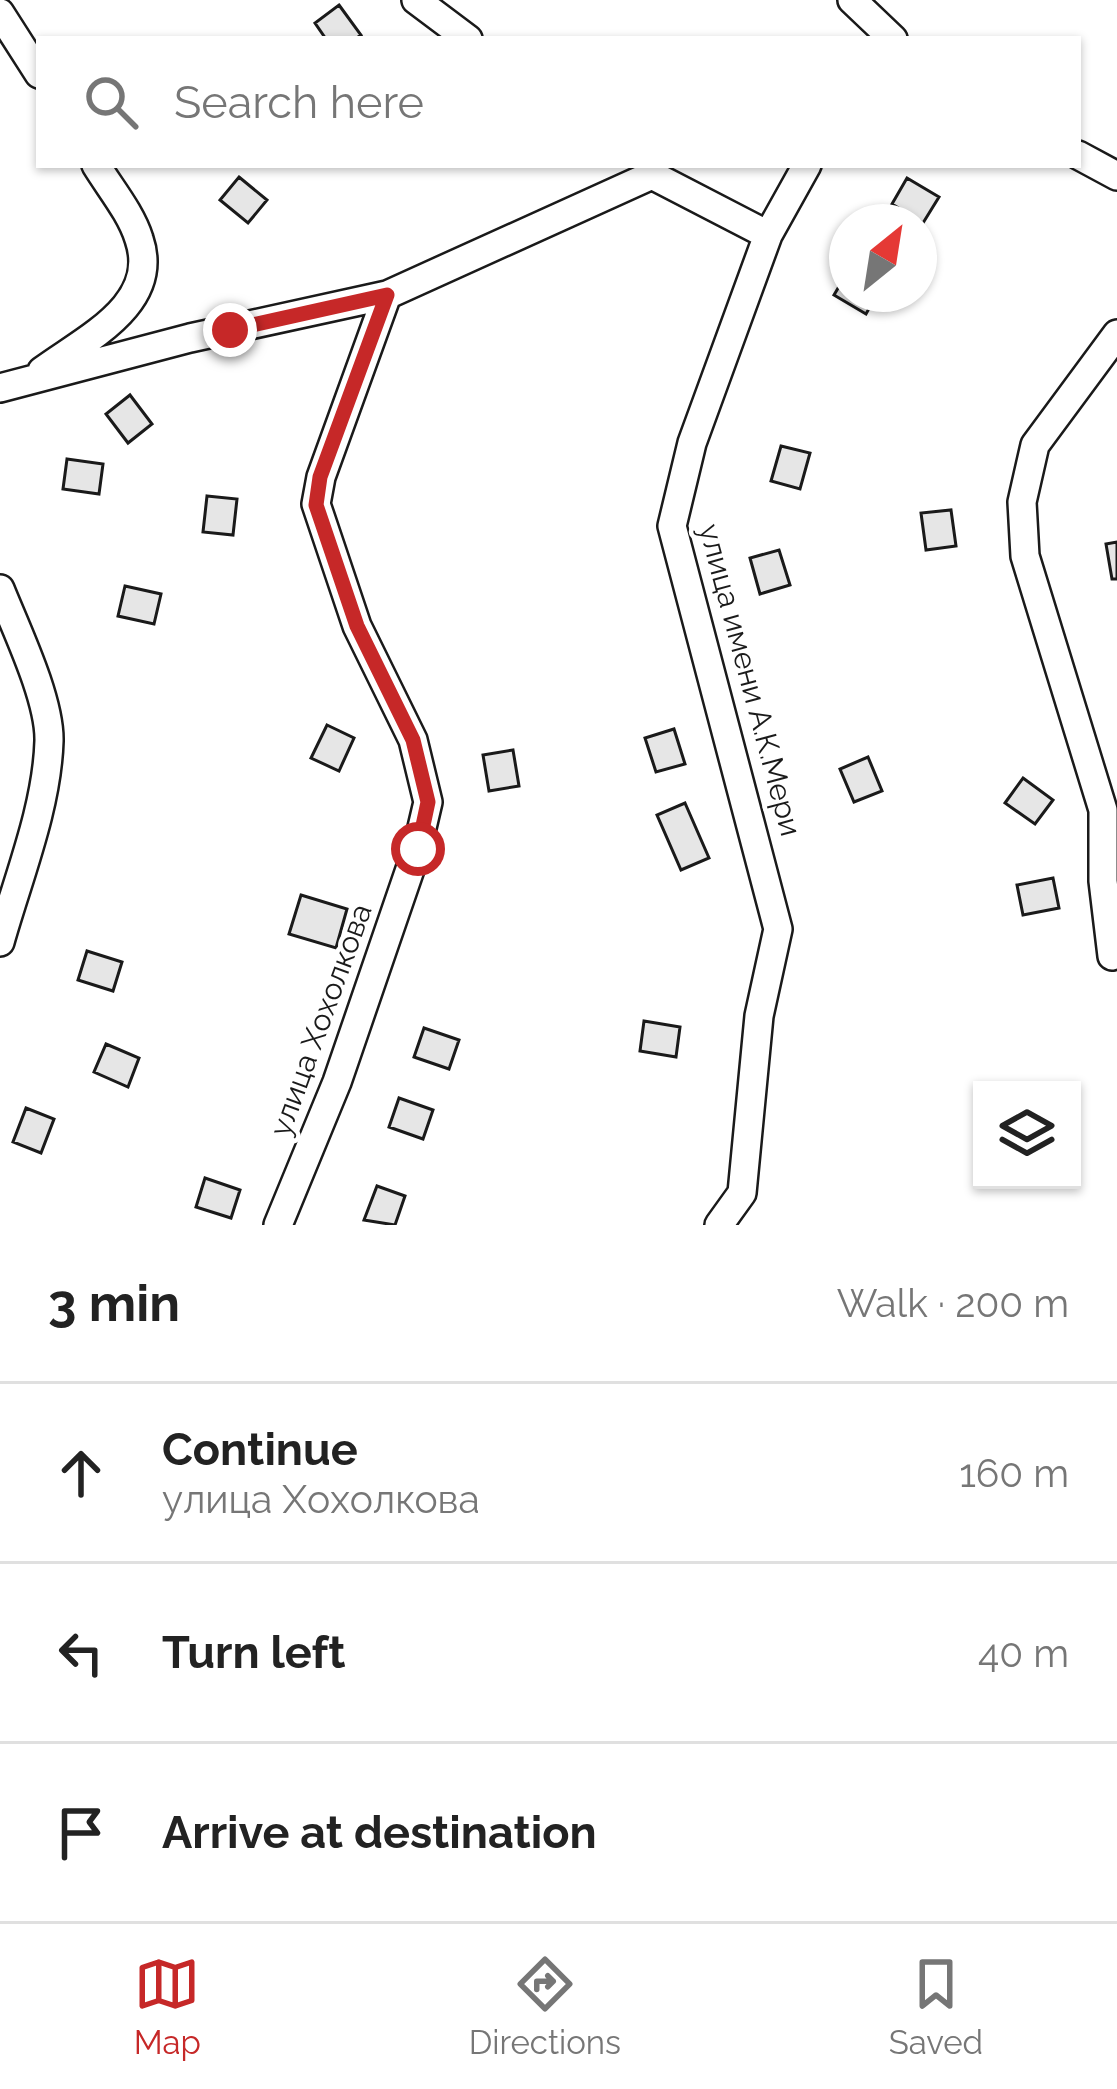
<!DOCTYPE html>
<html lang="en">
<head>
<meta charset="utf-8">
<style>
	body { margin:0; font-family:Raleway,sans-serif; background:#f6f6f6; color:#222 }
	.controls { position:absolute; right:36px; bottom:36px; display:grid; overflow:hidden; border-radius:0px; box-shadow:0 3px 9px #0004 }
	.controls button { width:108px; height:108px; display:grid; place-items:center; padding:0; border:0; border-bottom:3px solid #e0e0e0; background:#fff; color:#222; font:60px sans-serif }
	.compass { position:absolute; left:829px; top:204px; width:108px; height:108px; border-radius:50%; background:#fff; box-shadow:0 3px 9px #0004; rotate:30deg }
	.stop { position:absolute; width:36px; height:36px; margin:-27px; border:9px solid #c62828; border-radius:50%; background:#fff }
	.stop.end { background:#c62828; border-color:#fff; box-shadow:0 3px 12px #0008 }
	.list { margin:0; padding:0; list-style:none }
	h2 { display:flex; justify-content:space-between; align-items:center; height:156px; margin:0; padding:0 48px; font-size:51px }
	h2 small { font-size:39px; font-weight:400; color:#767676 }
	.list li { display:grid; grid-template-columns:78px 1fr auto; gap:36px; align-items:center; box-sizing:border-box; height:180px; padding:0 48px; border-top:3px solid #e0e0e0 }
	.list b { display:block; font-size:45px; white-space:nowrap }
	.list p { margin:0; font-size:39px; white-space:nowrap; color:#767676 }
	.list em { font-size:39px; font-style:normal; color:#767676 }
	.icon { flex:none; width:66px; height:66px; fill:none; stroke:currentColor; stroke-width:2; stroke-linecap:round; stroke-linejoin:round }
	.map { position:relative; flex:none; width:1117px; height:1225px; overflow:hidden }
	.search { position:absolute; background:#fff; box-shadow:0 3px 9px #0004; left:36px; right:36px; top:36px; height:132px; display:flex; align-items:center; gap:30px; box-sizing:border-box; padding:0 42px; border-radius:0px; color:#767676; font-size:45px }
	.sheet { height:696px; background:#fff }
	nav { display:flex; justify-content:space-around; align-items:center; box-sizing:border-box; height:168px; border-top:3px solid #e0e0e0; background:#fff; font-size:33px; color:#767676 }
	nav a { display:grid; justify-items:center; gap:6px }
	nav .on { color:#c62828 }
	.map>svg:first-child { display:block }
</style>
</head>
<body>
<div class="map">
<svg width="1117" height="1225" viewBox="0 0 1117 1225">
	<rect width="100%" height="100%" fill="#fff"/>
	<path fill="#e6e6e6" stroke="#1a1a1a" stroke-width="3" d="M 339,5 L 361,35 L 355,39 L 326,39 L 315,23 Z
		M 239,177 L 267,200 L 248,223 L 220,200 Z
		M 907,178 L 939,197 L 923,223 L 892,204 Z
		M 847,273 L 847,294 L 877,294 L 866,314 L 834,295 Z
		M 130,395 L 152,424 L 128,443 L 106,414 Z
		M 781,446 L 810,453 L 800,489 L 771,481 Z
		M 67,459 L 103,464 L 99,494 L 63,489 Z
		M 207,496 L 237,499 L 233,535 L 203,532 Z
		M 951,510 L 956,546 L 926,550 L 921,513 Z
		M 1117,542 L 1117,579 L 1112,579 L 1106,544 Z
		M 779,550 L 790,585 L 760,594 L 750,558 Z
		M 125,586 L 161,594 L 154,624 L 118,616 Z
		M 327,725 L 354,738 L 339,771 L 311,758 Z
		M 674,729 L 685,764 L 656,772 L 645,738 Z
		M 513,750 L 519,786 L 489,791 L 483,755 Z
		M 868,757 L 882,791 L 854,802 L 840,769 Z
		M 1023,778 L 1053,800 L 1035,824 L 1005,803 Z
		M 685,803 L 709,858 L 681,870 L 657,815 Z
		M 1053,878 L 1059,908 L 1023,915 L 1017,885 Z
		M 301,895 L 347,909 L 336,948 L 289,934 Z
		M 87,951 L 122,962 L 113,991 L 78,980 Z
		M 644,1021 L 680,1027 L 676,1057 L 640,1051 Z
		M 424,1028 L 459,1040 L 449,1069 L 414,1057 Z
		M 106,1044 L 139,1058 L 128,1087 L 94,1072 Z
		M 399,1098 L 433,1110 L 423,1139 L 389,1127 Z
		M 26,1108 L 54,1119 L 41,1153 L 13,1142 Z
		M 205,1178 L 240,1190 L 231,1218 L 196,1207 Z
		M 377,1186 L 405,1196 L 395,1225 L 364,1220 Z"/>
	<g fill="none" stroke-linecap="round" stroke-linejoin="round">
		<defs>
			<path id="minor" d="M 416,0 L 468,39
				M 852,0 L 893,39
				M 0,13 L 39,74
				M 1078,155 L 1117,176
				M 42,371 C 87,338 161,304 139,239 C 131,213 110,188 96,165
				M 0,388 L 190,338 L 387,295 L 652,175 L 768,235
				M 0,589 C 16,629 50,699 49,741 C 47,808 18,878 0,942
				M 1112,956 L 1103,881 L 1103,810 L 1025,556 L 1022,502 L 1035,445 L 1117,334
				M 278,1225 L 337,1082 L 417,849 L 428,802 L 413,740 L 357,626 L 316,504 L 321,477 L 387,295
				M 719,1225 L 742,1193 L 759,1016 L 778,929 L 672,526 L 692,443 L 768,235 L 807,165"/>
		</defs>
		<use href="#minor" stroke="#1a1a1a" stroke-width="32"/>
		<use href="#minor" stroke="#fff" stroke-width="27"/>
	</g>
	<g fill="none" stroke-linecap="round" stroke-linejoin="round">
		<path stroke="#c62828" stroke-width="15" d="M 230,330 L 387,295 L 320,477 L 316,505 L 357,626 L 413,740 L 428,802 L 418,849"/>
	</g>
	<g text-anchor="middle" stroke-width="9" stroke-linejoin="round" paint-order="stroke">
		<g font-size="30" fill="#1a1a1a" stroke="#fff">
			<text transform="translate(750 680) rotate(75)" y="10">улица имени А.К.Мери</text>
			<text transform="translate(321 1020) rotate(-70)" y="10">улица Хохолкова</text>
		</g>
	</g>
</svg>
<div class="controls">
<button><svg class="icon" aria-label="layers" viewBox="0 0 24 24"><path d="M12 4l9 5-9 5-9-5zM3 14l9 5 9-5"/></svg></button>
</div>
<svg class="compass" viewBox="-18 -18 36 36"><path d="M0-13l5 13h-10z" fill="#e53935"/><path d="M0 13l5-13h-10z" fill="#767676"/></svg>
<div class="stop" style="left:418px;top:849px"></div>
<div class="stop end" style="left:230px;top:330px"></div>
<div class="search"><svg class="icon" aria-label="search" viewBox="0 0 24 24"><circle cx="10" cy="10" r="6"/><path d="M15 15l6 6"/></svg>Search here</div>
</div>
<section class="sheet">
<h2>3 min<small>Walk · 200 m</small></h2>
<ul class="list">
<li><svg class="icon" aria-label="ahead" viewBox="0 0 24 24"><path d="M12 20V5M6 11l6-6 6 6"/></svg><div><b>Continue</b><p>улица Хохолкова</p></div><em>160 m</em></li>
<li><svg class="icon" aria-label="left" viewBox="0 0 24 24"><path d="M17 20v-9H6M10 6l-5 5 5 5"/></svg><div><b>Turn left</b></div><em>40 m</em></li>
<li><svg class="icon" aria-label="arrive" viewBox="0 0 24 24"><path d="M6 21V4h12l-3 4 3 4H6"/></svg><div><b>Arrive at destination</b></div></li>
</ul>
</section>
<nav>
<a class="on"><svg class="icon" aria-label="map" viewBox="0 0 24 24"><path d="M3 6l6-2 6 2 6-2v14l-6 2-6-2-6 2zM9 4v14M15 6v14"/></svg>Map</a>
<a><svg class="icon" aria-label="directions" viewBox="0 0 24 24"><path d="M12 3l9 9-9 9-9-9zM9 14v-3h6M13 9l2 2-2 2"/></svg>Directions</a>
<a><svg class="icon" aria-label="saved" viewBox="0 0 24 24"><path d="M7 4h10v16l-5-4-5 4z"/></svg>Saved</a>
</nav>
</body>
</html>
